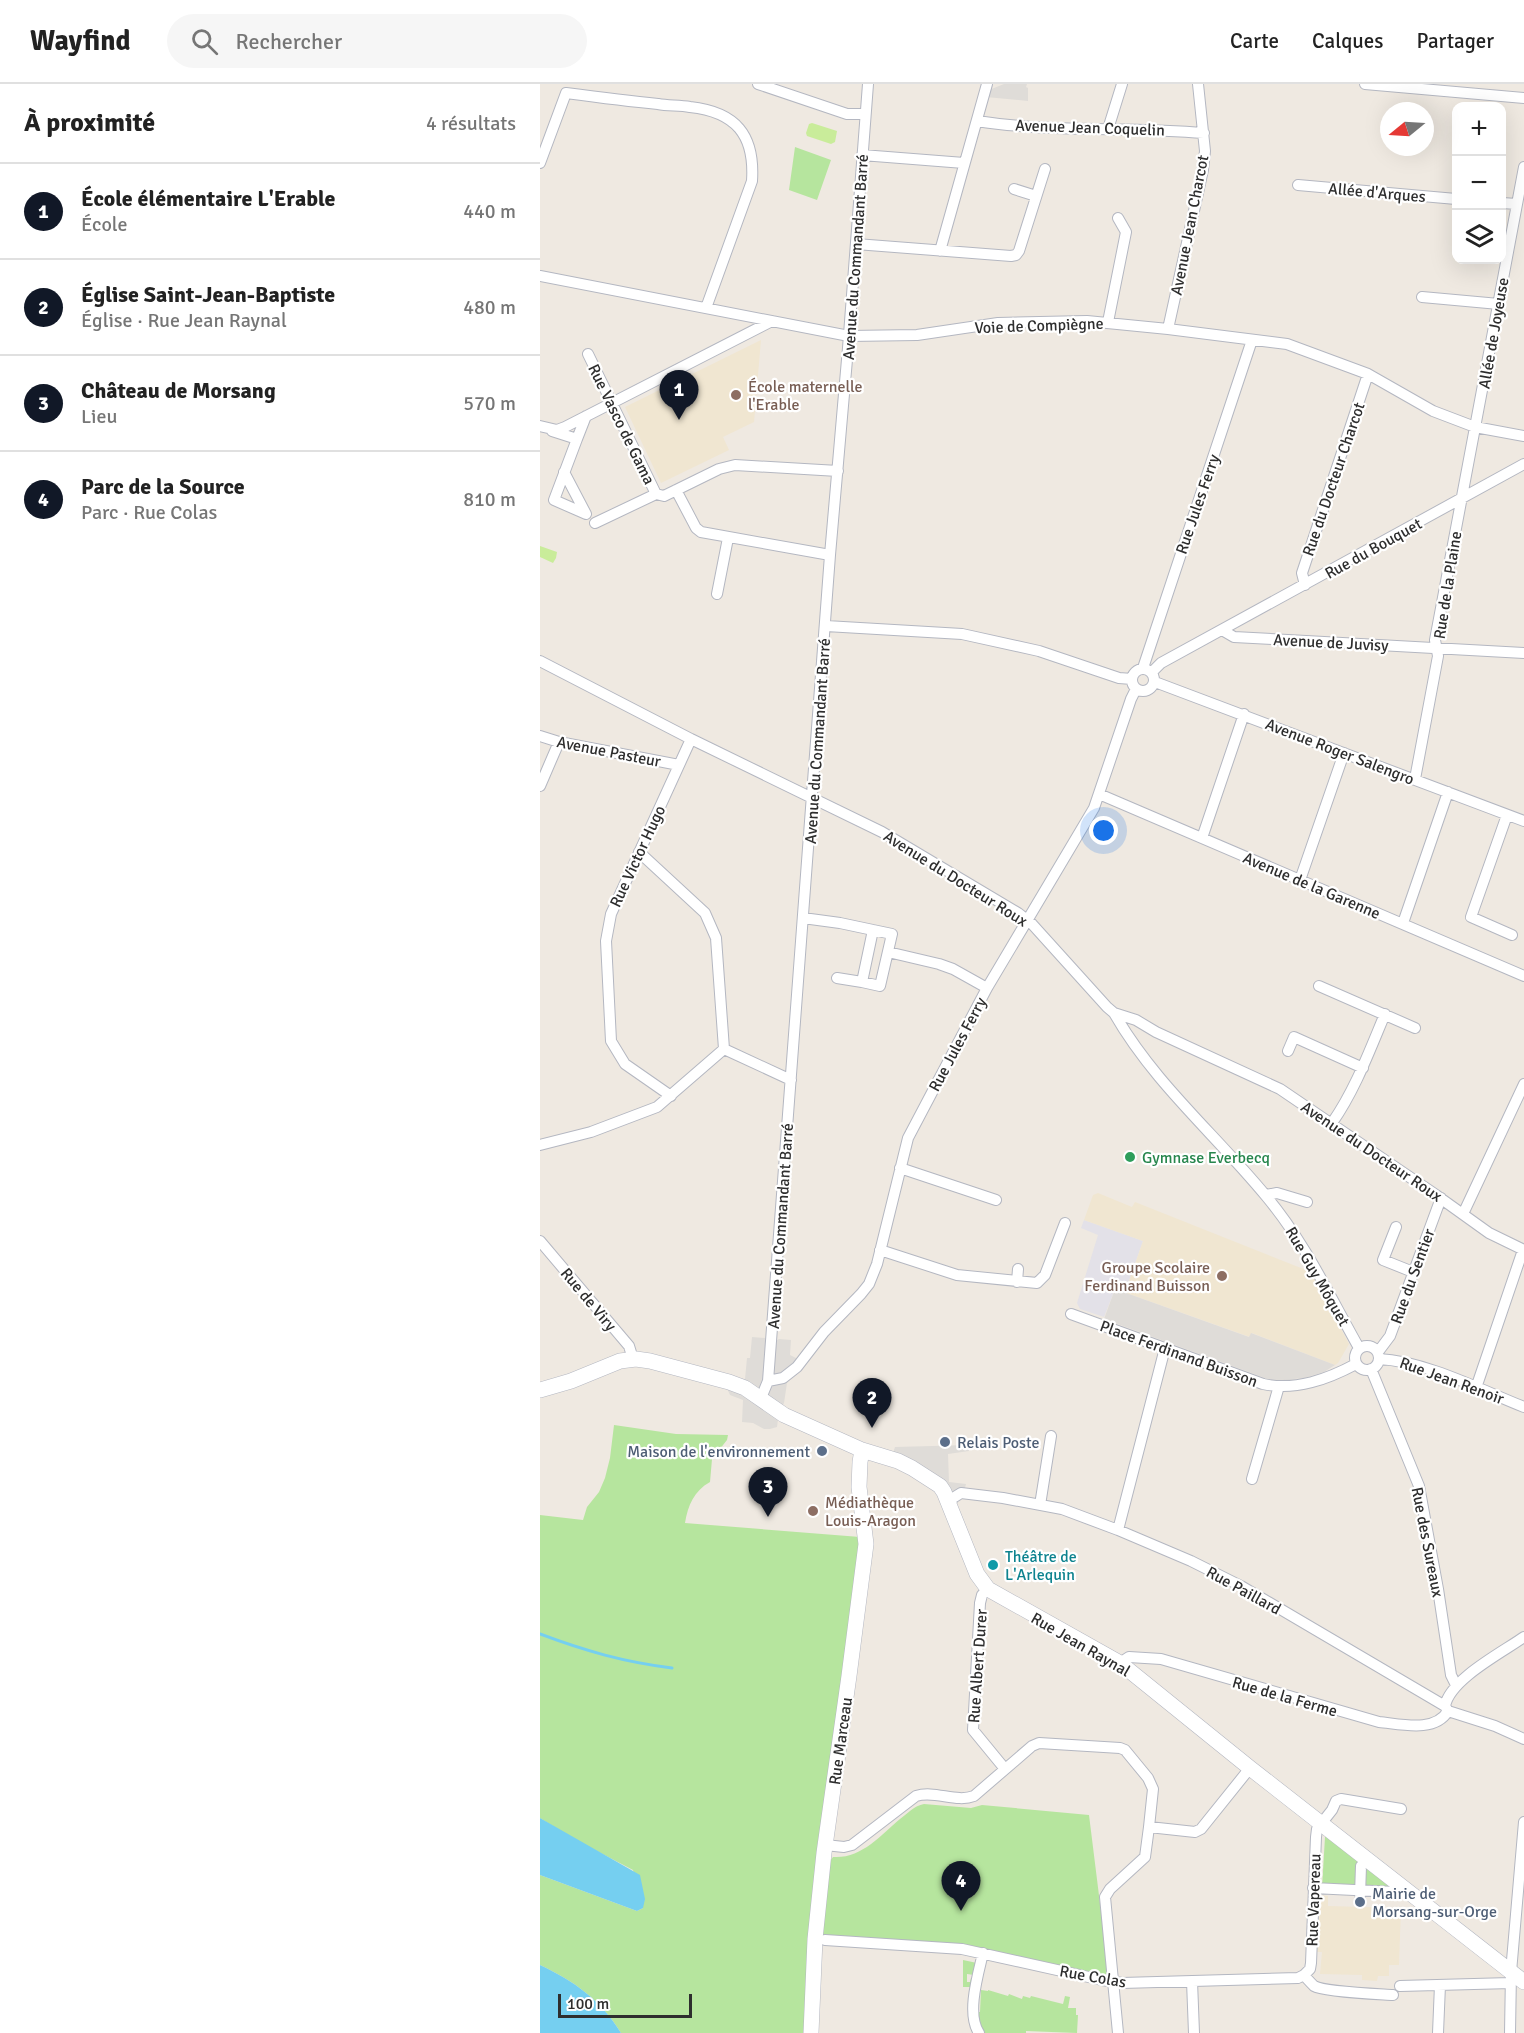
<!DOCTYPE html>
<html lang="fr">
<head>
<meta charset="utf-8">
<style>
	body { margin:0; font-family:Signika,sans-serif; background:#f6f6f6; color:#222 }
	.controls { position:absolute; right:18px; top:18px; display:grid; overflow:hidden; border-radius:12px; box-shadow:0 6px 24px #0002 }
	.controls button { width:54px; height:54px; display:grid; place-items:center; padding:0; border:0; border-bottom:2px solid #e0e0e0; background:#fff; color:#222; font:30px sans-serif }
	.compass { position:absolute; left:840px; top:18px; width:54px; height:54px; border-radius:50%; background:#fff; box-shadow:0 6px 24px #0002; rotate:252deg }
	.scale { position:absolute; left:18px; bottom:15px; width:134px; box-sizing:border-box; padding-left:6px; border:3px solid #2e2e2e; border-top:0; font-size:16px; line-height:21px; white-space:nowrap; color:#2e2e2e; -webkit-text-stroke:4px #fff; paint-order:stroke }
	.you { position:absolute; left:564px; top:747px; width:21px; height:21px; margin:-15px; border:4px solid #fff; border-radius:50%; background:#1a73e8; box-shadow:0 0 0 9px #1a73e833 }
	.badge { display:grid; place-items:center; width:39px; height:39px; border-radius:50%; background:#111827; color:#fff; font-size:20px; font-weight:700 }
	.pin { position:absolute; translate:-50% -50px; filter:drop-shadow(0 2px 3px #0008) }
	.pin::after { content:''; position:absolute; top:32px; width:21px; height:18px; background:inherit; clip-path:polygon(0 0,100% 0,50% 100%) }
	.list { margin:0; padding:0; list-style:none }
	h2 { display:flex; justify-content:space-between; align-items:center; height:78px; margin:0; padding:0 24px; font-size:26px }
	h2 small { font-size:20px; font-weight:400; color:#767676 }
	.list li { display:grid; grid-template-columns:39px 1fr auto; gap:18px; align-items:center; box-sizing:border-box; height:96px; padding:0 24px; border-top:2px solid #e0e0e0 }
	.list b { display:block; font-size:22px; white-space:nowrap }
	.list p { margin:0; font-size:20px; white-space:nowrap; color:#767676 }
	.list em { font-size:20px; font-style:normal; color:#767676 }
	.icon { flex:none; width:33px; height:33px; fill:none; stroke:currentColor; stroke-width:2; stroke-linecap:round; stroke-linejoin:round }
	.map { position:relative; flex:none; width:984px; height:1949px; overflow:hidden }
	header { display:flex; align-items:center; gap:36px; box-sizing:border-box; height:84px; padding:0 30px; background:#fff; border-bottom:2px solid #e0e0e0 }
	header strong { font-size:28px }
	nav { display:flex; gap:33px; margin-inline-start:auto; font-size:21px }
	.search { width:420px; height:54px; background:#f6f6f6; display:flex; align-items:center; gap:15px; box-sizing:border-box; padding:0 21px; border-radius:33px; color:#767676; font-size:22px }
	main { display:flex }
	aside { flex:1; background:#fff }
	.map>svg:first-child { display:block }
</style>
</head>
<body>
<header>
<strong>Wayfind</strong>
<div class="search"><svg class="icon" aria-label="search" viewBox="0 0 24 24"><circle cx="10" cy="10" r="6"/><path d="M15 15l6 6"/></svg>Rechercher</div>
<nav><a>Carte</a><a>Calques</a><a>Partager</a></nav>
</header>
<main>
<aside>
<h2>À proximité<small>4 résultats</small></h2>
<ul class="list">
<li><span class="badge">1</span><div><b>École élémentaire L'Erable</b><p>École</p></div><em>440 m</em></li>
<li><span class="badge">2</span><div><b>Église Saint-Jean-Baptiste</b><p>Église · Rue Jean Raynal</p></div><em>480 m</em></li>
<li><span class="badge">3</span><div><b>Château de Morsang</b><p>Lieu</p></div><em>570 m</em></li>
<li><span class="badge">4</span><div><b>Parc de la Source</b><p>Parc · Rue Colas</p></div><em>810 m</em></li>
</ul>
</aside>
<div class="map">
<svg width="984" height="1949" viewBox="0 0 984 1949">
	<rect width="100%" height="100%" fill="#efe9e1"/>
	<path fill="#e3e1e8" d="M 544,1136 L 603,1157 L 589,1197 L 575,1205 L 564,1233 L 540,1225 L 537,1219 L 558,1151 L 541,1144 Z"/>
	<path fill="#f0e6d1" d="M 221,256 L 214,338 L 183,353 L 189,366 L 121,399 L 85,323 Z
		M 558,1109 L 592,1123 L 595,1118 L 771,1188 L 809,1260 L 798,1279 L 795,1281 L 712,1249 L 710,1253 L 575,1205 L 589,1197 L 603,1157 L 544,1136 L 553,1111 Z
		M 779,1811 L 788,1812 L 788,1822 L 861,1824 L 859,1881 L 849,1881 L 849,1892 L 838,1892 L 837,1897 L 822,1896 L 822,1891 L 780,1890 L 782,1868 L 777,1868 Z"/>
	<path fill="#b6e59e" d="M 255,63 L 291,76 L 277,116 L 249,106 Z
		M 74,1341 L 136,1350 L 188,1351 L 187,1356 L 172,1375 L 170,1398 C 154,1407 148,1421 145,1439 L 320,1453 L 266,1949 L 81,1949 C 61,1916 34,1897 0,1881 L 0,1791 L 97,1827 L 103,1824 L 93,1786 L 32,1754 L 0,1734 L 0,1431 L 43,1436 L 47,1423 L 59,1408 L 65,1394 L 70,1374 Z
		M 384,1720 L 431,1724 L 442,1721 L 549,1731 L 569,1892 L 424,1860 L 350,1858 L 279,1853 L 287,1781 L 293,1773 C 321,1775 340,1752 360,1735 C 368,1729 374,1722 384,1720 Z
		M 789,1752 L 854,1803 L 782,1804 L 785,1753 Z
		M 423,1876 L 437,1879 L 434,1891 L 427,1890 L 427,1898 L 430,1898 L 431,1894 L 434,1894 L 434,1903 L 423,1903 Z
		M 441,1906 L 448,1907 L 448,1906 L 468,1912 L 469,1910 L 482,1915 L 483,1912 L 490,1914 L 491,1912 L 523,1920 L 525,1912 L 530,1913 L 528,1924 L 536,1924 L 536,1931 L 538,1931 L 537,1949 L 486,1947 L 486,1949 L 444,1949 L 440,1946 L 438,1928 L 440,1928 Z"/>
	<path fill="#c9ec9a" d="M 272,39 L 297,47 L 295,58 L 291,60 L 267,52 L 266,49 L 269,40 Z
		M 0,462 L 17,468 L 16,474 L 13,479 L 0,473 Z"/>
	<path fill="#dfdcd8" d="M 464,0 L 487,0 L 486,3 L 488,4 L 488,17 L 446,13 L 449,6 Z
		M 575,1205 L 709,1253 L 711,1249 L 795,1281 L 784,1288 L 764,1294 L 734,1297 L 725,1294 L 564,1235 Z
		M 212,1253 L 225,1254 L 231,1260 L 239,1255 L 251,1256 L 250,1271 L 256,1274 L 257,1286 L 247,1299 L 244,1319 L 239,1328 L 237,1343 L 230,1345 L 224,1345 L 213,1339 L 202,1338 L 203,1316 L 190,1311 L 186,1302 L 192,1294 L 205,1295 L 207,1274 L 210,1274 Z
		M 429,1361 L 429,1367 L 408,1370 L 409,1398 L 426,1400 L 424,1408 L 412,1412 L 352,1372 L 355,1363 Z"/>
	<path fill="#75cff0" d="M 0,1734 L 100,1791 L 105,1815 L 103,1824 L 97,1827 L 0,1791 Z
		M 0,1881 C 34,1897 61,1916 81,1949 L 0,1949 Z"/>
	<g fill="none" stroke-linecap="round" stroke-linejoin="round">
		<path stroke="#75cff0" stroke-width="3" d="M 0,1550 C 45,1567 84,1578 132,1584"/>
		<defs>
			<path id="street" d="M 218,0 L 307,30 L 325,30
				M 825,0 L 984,14
				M 437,37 C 512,49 588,42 664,49
				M 568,45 L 582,0
				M 322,71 L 424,79
				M 0,79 L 26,9 C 56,13 87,17 118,20 C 128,22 139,21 150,23 C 196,28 215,51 212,97 L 166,224
				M 758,101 L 916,115
				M 474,105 L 496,112
				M 962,119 L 977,120
				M 316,160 L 471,172 L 476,171 L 479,167 L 505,85
				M 400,167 L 447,0
				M 0,192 L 309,252 L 377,251 L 458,239 L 547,237 L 628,245 L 747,260 L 828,290 L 893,327 L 935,343 L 984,352
				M 882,213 L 959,220
				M 568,238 L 586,148 L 578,134
				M 628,245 L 663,86 L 665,67 L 658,0
				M 48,270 L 116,410
				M 0,342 L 17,346 L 25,343 L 232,237
				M 12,347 L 37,355 L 46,332
				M 24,388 L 46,430 L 14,416 L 37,355
				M 136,406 L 156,444 L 161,448 L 290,471
				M 55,439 L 116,410 L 124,412 L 179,385 L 195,381 L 298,387
				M 765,501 L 762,489 L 828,290
				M 177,510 L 188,454
				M 286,542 L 422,550 L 499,567 L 579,594 L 592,595
				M 682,546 L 694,553 L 984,569
				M 0,577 L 151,655 L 342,748 L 478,829 L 492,840 L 567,923 L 574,929 L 596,936 L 616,948 L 740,1005 L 896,1111 L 949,1149 L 984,1166
				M 603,584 L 712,256
				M592 596a11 11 0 1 1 22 0a11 11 0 1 1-22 0Z
				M 612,588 L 621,579 L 984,380
				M 615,598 L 984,737
				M 0,652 L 19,658 L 139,681
				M 875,695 L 898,572 L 895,556 L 984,83
				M 0,702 L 19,658
				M 559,710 L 984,892
				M 967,731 L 931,833 L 972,851
				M 662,754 L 704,630
				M 99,768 L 165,829 L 176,854 L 184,965
				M 760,796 L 804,669
				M 263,834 L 300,839 L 333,846
				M 863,839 L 908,708
				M 333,846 L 352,850 L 340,902 L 322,898 Z
				M 348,868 L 399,880 L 413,885 L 447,904
				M 297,894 L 322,898
				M 779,902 L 875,944
				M 574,929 C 614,999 675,1050 726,1112 C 766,1160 789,1211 819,1264
				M 748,967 L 754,953 L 823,984
				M 131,1012 L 85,980 L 71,957 L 66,857 L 71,830 L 151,655
				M 792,1039 C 815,1006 829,968 845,930
				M 0,1061 L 51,1048 L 117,1023 L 184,965 L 251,996
				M 360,1084 L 456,1116
				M 726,1111 L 737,1109 L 767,1118
				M 923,1130 L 984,1000
				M 856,1143 L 843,1176 L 873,1188
				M 0,1157 L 89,1262 L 93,1275
				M 340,1166 L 417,1191 L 497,1199 L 505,1191 L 525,1139
				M 477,1198 L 478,1185
				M 531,1230 L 723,1300 C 756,1307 788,1295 816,1280
				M815 1274a12 12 0 1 1 24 0a12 12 0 1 1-24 0Z
				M 838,1268 L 850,1252 L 901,1114
				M 839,1275 C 885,1277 941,1306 984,1323
				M 831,1285 L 879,1402 L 898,1505 L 911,1591 L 916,1601
				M 228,1297 L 243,1294 L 257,1283 L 284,1248 L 321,1210 L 329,1200 L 337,1180 L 368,1054 L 447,904 L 554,724 L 591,615 L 596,605
				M 936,1304 L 983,1166
				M 221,1314 L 228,1297 L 290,471 L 308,264 L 328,0
				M 712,1395 L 739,1302
				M 410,1421 L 413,1414 L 421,1409 L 463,1414 L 522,1425 L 578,1446 L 651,1477 L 701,1502 L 905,1622 L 908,1627 L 955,1642 L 984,1655
				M 500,1421 L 511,1352
				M 578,1446 L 625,1264
				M 448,1505 L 442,1511 L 440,1519 L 433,1646 L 465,1685
				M 580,1579 L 589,1573 L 621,1575 L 839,1638 C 861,1640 895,1649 908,1627
				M 905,1622 C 910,1595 963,1568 984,1553
				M 285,1761 L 304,1763 L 312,1761 L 376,1712 C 395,1706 416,1719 434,1712 L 492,1662 L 499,1659 L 580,1664 L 585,1666 L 608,1694 L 613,1705 L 609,1743 L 655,1748 L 661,1745 L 710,1684
				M 773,1804 L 855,1808
				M 820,1811 L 821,1782 L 828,1776
				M 285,1856 L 422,1865 L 562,1896 L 582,1899 L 758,1894 L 764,1891
				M 764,1891 L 770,1885 L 771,1879 L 776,1753 L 777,1745 L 792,1726 L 796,1717 L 801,1715 L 861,1725
				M 764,1891 C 767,1895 771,1899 774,1902 C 784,1908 838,1910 853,1911
				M 652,1897 L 654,1949
				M 860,1902 L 971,1899
				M 439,1949 C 426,1930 438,1891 443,1869
				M 578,1949 L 565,1813 L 570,1805 L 605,1773 L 609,1743
				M 898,1949 L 900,1901
				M 970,1949 L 971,1888 L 984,1738"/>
			<path id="secondary" d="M 0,1306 L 31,1297 L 80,1277 L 96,1275 L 110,1277 L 189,1298 L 205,1304 L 244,1331 L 322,1366 L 358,1377 L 372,1384 L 400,1402 L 404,1408 L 437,1490 L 448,1505 L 580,1579 L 710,1684 L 984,1898
				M 271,1949 L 275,1855 L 284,1769 L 309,1592 L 326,1460 L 319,1403 L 320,1378 L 322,1366"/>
		</defs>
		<use href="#street" stroke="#b4b7c1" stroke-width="12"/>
		<use href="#secondary" stroke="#b4b7c1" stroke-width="16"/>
		<use href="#street" stroke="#fff" stroke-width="10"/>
		<use href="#secondary" stroke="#fff" stroke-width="15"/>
	</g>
	<g fill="#8d6e63" stroke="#fff" stroke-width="2">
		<circle cx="196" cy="311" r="6"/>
		<circle cx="682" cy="1192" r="6"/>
		<circle cx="273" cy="1427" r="6"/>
	</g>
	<circle fill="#2e9e5b" stroke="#fff" stroke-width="2" cx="590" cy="1073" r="6"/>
	<g fill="#5c6f8a" stroke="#fff" stroke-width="2">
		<circle cx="405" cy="1358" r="6"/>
		<circle cx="282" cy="1367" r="6"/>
		<circle cx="820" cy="1818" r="6"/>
	</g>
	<circle fill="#0f9aa8" stroke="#fff" stroke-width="2" cx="453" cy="1481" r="6"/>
	<g text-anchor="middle" stroke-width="4.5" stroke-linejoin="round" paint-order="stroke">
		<g font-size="16" fill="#2e2e2e" stroke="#fff">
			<text transform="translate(550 43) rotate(2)" y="6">Avenue Jean Coquelin</text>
			<text transform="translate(837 108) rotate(5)" y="6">Allée d'Arques</text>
			<text transform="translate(649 141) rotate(-79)" y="6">Avenue Jean Charcot</text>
			<text transform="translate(315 173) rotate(-86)" y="6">Avenue du Commandant Barré</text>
			<text transform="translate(499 241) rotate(-2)" y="6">Voie de Compiègne</text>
			<text transform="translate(953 249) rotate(-80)" y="6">Allée de Joyeuse</text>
			<text transform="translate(82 340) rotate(64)" y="6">Rue Vasco de Gama</text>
			<text transform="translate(793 395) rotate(-71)" y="6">Rue du Docteur Charcot</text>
			<text transform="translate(657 420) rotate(-71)" y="6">Rue Jules Ferry</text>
			<text transform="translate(833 464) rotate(-29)" y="6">Rue du Bouquet</text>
			<text transform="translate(907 501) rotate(-81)" y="6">Rue de la Plaine</text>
			<text transform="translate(791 558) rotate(3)" y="6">Avenue de Juvisy</text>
			<text transform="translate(277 657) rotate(-86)" y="6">Avenue du Commandant Barré</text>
			<text transform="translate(69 667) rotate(11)" y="6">Avenue Pasteur</text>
			<text transform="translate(800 667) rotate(21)" y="6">Avenue Roger Salengro</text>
			<text transform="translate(97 772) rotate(-65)" y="6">Rue Victor Hugo</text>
			<text transform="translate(416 794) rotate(32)" y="6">Avenue du Docteur Roux</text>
			<text transform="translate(772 801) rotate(23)" y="6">Avenue de la Garenne</text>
			<text transform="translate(417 960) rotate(-62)" y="6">Rue Jules Ferry</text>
			<text transform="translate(832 1067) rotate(34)" y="6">Avenue du Docteur Roux</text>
			<text transform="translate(240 1142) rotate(-86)" y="6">Avenue du Commandant Barré</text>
			<text transform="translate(778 1192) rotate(60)" y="6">Rue Guy Môquet</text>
			<text transform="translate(872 1192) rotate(-70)" y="6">Rue du Sentier</text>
			<text transform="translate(49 1215) rotate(50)" y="6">Rue de Viry</text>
			<text transform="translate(639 1269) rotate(20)" y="6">Place Ferdinand Buisson</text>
			<text transform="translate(912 1296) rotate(20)" y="6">Rue Jean Renoir</text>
			<text transform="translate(888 1458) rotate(79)" y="6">Rue des Sureaux</text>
			<text transform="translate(704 1506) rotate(29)" y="6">Rue Paillard</text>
			<text transform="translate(541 1560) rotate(30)" y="6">Rue Jean Raynal</text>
			<text transform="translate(437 1582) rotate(-86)" y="6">Rue Albert Durer</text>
			<text transform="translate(745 1612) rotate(16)" y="6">Rue de la Ferme</text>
			<text transform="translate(300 1657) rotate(-82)" y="6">Rue Marceau</text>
			<text transform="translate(773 1816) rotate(-88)" y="6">Rue Vapereau</text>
			<text transform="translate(553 1892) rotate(10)" y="6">Rue Colas</text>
		</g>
		<g font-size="16" fill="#785e54" stroke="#fff" text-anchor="start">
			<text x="208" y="308">École maternelle<tspan x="208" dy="18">l'Erable</tspan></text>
			<text x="670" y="1189" text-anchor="end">Groupe Scolaire<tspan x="670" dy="18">Ferdinand Buisson</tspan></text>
			<text x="285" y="1424">Médiathèque<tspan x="285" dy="18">Louis-Aragon</tspan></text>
		</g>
		<g font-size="16" fill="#27864d" stroke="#fff" text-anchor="start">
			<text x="602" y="1079">Gymnase Everbecq</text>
		</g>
		<g font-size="16" fill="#4e5e75" stroke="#fff" text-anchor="start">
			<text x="417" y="1364">Relais Poste</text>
			<text x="270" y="1373" text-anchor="end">Maison de l'environnement</text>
			<text x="832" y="1815">Mairie de<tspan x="832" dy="18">Morsang-sur-Orge</tspan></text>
		</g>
		<g font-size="16" fill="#0d838f" stroke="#fff" text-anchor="start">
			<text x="465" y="1478">Théâtre de<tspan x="465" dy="18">L'Arlequin</tspan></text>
		</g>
	</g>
</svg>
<div class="controls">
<button>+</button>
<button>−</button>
<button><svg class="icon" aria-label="layers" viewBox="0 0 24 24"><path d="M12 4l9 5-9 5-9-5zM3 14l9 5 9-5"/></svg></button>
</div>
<svg class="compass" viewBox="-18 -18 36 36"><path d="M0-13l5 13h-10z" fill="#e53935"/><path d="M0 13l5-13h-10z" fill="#767676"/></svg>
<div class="scale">100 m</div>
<div class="you"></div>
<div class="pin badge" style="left:139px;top:336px">1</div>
<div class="pin badge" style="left:332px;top:1344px">2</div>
<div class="pin badge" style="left:228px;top:1433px">3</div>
<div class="pin badge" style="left:421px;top:1827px">4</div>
</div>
</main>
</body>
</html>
